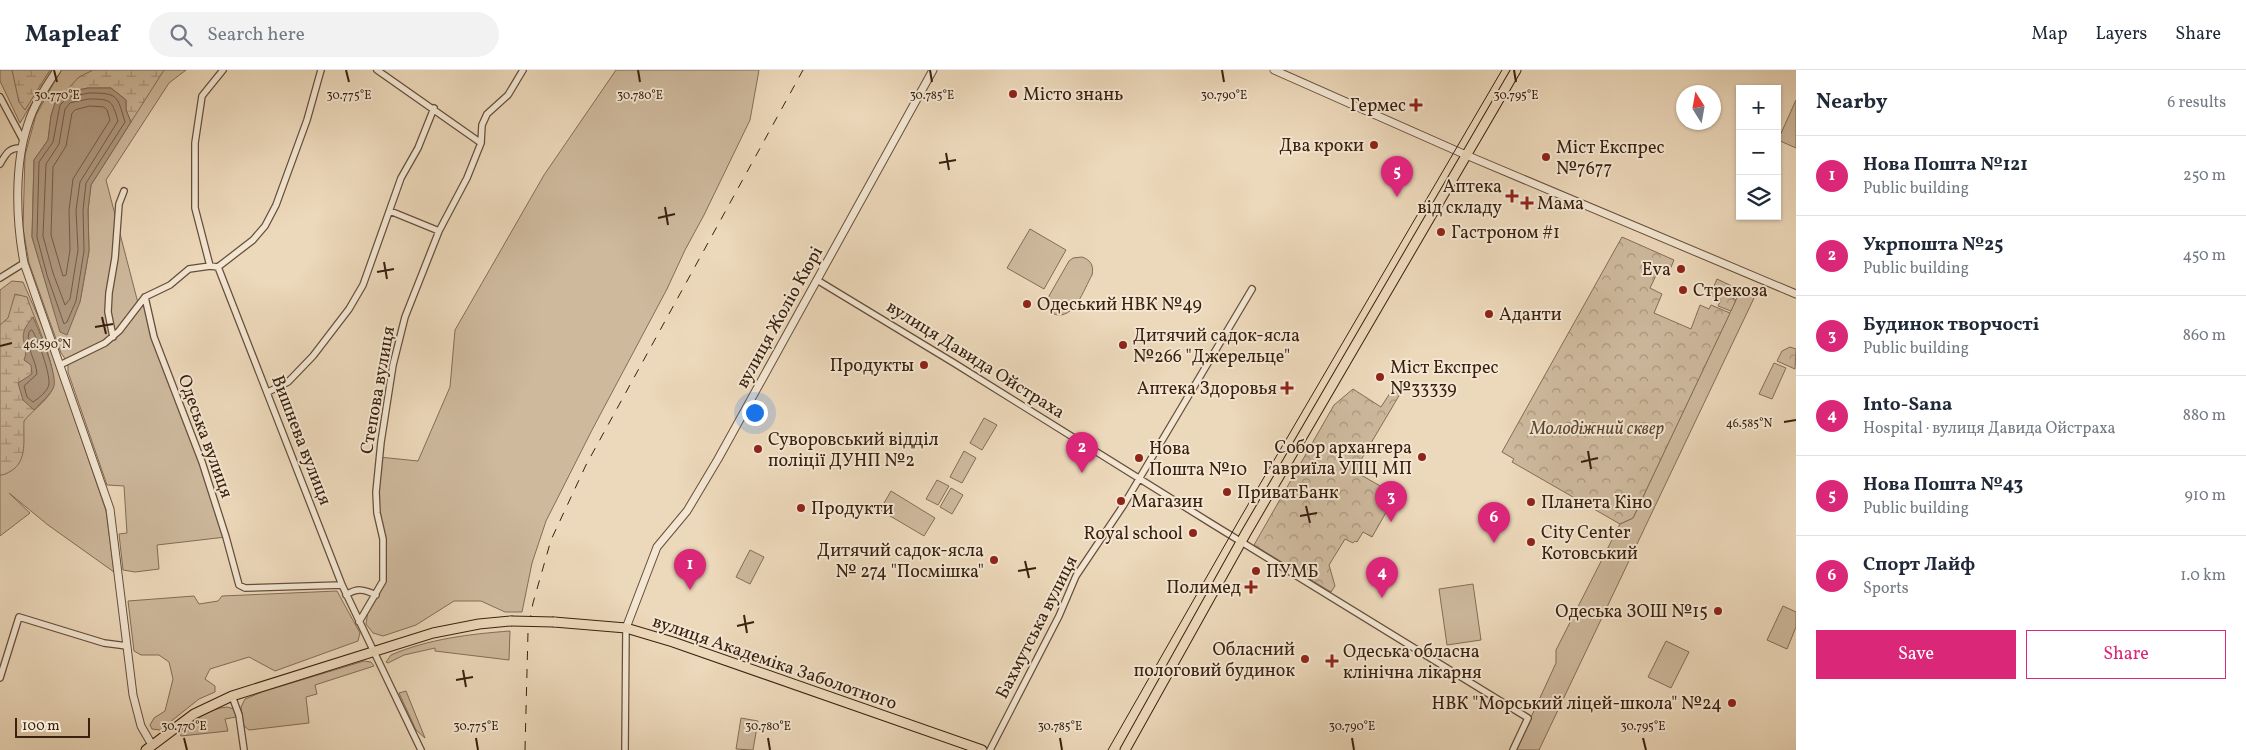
<!DOCTYPE html>
<html lang="en">
<head>
<meta charset="utf-8">
<style>
	body { margin:0; font-family:Vollkorn,serif; background:#f2f2f3; color:#1f2937 }
	.controls { position:absolute; right:15px; top:15px; display:grid; overflow:hidden; border-radius:0px; box-shadow:0 1px 4px #0004 }
	.controls button { width:45px; height:45px; display:grid; place-items:center; padding:0; border:0; border-bottom:1px solid #e0e1e3; background:#fff; color:#1f2937; font:25px sans-serif }
	.compass { position:absolute; left:1676px; top:15px; width:45px; height:45px; border-radius:50%; background:#fff; box-shadow:0 1px 4px #0004; rotate:349deg }
	.scale { position:absolute; left:15px; bottom:12px; width:75px; box-sizing:border-box; padding-left:5px; border:2px solid #3a200f; border-top:0; font-size:14px; line-height:18px; white-space:nowrap; color:#3a200f; -webkit-text-stroke:4px #f3e6d2; paint-order:stroke }
	.you { position:absolute; left:754px; top:342px; width:18px; height:18px; margin:-12px; border:4px solid #fff; border-radius:50%; background:#1a73e8; box-shadow:0 0 0 8px #1a73e833 }
	.badge { display:grid; place-items:center; width:32px; height:32px; border-radius:50%; background:#db2777; color:#fff; font-size:16px; font-weight:700 }
	.pin { position:absolute; translate:-50% -41px; filter:drop-shadow(0 1px 2px #0008) }
	.pin::after { content:''; position:absolute; top:26px; width:18px; height:15px; background:inherit; clip-path:polygon(0 0,100% 0,50% 100%) }
	.list { margin:0; padding:0; list-style:none }
	h2 { display:flex; justify-content:space-between; align-items:center; height:65px; margin:0; padding:0 20px; font-size:21px }
	h2 small { font-size:16px; font-weight:400; color:#747a83 }
	.list li { display:grid; grid-template-columns:32px 1fr auto; gap:15px; align-items:center; box-sizing:border-box; height:80px; padding:0 20px; border-top:1px solid #e0e1e3 }
	.list b { display:block; font-size:19px; white-space:nowrap }
	.list p { margin:0; font-size:16px; white-space:nowrap; color:#747a83 }
	.list em { font-size:16px; font-style:normal; color:#747a83 }
	.actions { display:flex; gap:10px; padding:15px 20px }
	.actions a { flex:1; padding:11px 0; border:1px solid #db2777; border-radius:0px; text-align:center; font-size:18px; color:#db2777 }
	.actions .main { background:#db2777; color:#fff }
	.icon { flex:none; width:28px; height:28px; fill:none; stroke:currentColor; stroke-width:2; stroke-linecap:round; stroke-linejoin:round }
	.map { position:relative; flex:none; width:1796px; height:680px; overflow:hidden }
	header { display:flex; align-items:center; gap:30px; box-sizing:border-box; height:70px; padding:0 25px; background:#fff; border-bottom:1px solid #e0e1e3 }
	header strong { font-size:24px }
	nav { display:flex; gap:28px; margin-inline-start:auto; font-size:18px }
	.search { width:350px; height:45px; background:#f2f2f3; display:flex; align-items:center; gap:12px; box-sizing:border-box; padding:0 18px; border-radius:28px; color:#747a83; font-size:19px }
	main { display:flex }
	aside { flex:1; background:#fff }
	.map>svg:first-child { display:block }
</style>
</head>
<body>
<header>
<strong>Mapleaf</strong>
<div class="search"><svg class="icon" aria-label="search" viewBox="0 0 24 24"><circle cx="10" cy="10" r="6"/><path d="M15 15l6 6"/></svg>Search here</div>
<nav><a>Map</a><a>Layers</a><a>Share</a></nav>
</header>
<main>
<div class="map">
<svg width="1796" height="680" viewBox="0 0 1796 680">
	<defs>
		<pattern id="wetland-marsh" width="20" height="14" patternUnits="userSpaceOnUse" patternTransform="scale(1.25)"><rect width="20" height="14" fill="#ceb99d"/><path d="M1 5h8M5 5V1M11 12h8M15 12V8" fill="none" stroke="#a8967e"/></pattern>
		<pattern id="park-crowns" width="20" height="18" patternUnits="userSpaceOnUse" patternTransform="scale(1.25)"><rect width="20" height="18" fill="#ceb99d"/><path d="M2 6a3 3 0 1 1 6 0M12 15a3 3 0 1 1 6 0" fill="none" stroke="#a8967e"/></pattern>
	</defs>
	<rect width="100%" height="100%" fill="#ecd8ba"/>
	<filter id="stains"><feTurbulence type="fractalNoise" baseFrequency=".004" numOctaves="4"/><feColorMatrix values="0 0 0 0 .2 0 0 0 0 .09 0 0 0 0 .02 0 0 0 .5 -.17"/></filter>
	<radialGradient id="worn" r=".72"><stop offset=".6" stop-color="#630" stop-opacity="0"/><stop offset="1" stop-color="#630" stop-opacity=".3"/></radialGradient>
	<path fill="#ceb99d" stroke="#846c56" fill-rule="evenodd" d="M 0,0 L 52,0 L 20,53 L 0,11 Z
		M 61,0 L 186,0 L 169,13 L 106,110 L 138,233 L 146,235 L 154,267 L 183,343 L 226,467 L 157,475 L 159,499 L 135,502 L 123,500 L 119,464 L 127,463 L 124,416 L 107,415 L 68,302 L 68,293 L 61,283 L 29,193 L 23,158 L 25,85 L 36,45 ZM 88,18 L 111,18 L 117,23 L 131,52 L 91,115 L 88,140 L 89,181 L 80,232 L 56,247 L 32,167 L 34,90 L 48,70 L 51,46 L 55,33 L 64,23 Z
		M 616,0 L 759,0 L 750,50 L 704,145 L 685,180 L 667,219 L 592,360 L 546,451 L 532,493 L 522,542 L 505,542 L 481,531 L 454,531 L 416,555 L 383,566 L 373,563 L 366,554 L 369,535 L 381,516 L 383,469 L 377,443 L 379,387 L 418,391 L 450,317 L 455,260 L 544,105 Z
		M 1796,30 L 1796,78 L 1778,70 Z
		M 1030,159 L 1066,180 L 1044,219 L 1007,198 Z
		M 1082,187 C 1091,190 1094,196 1092,205 C 1084,219 1074,251 1054,244 L 1047,234 L 1049,226 L 1069,191 L 1073,188 Z
		M 12,211 L 23,212 L 47,267 L 106,441 L 114,502 L 48,455 L 9,423 L 30,443 L 0,466 L 0,220 Z
		M 1741,219 L 1755,226 L 1539,680 L 1516,680 L 1556,593 L 1556,580 L 1620,454 L 1633,448 Z
		M 1774,293 L 1786,298 L 1772,329 L 1759,324 Z
		M 984,348 L 997,355 L 982,380 L 970,373 Z
		M 964,381 L 976,388 L 962,413 L 950,407 Z
		M 937,410 L 949,416 L 938,435 L 926,429 Z
		M 951,418 L 963,425 L 952,444 L 940,437 Z
		M 891,421 L 935,448 L 924,466 L 880,440 Z
		M 750,480 L 764,487 L 750,514 L 736,507 Z
		M 1473,514 L 1481,570 L 1447,575 L 1439,519 Z
		M 337,521 L 360,563 L 358,571 L 275,601 L 249,587 L 210,599 L 205,609 L 215,616 L 215,622 L 199,629 L 160,660 L 152,659 L 150,655 L 154,648 L 165,641 L 173,609 L 169,592 L 159,585 L 141,585 L 134,581 L 128,531 L 194,526 L 199,534 L 218,531 L 222,526 Z
		M 1783,536 L 1796,542 L 1796,557 L 1787,579 L 1767,570 Z
		M 510,561 L 509,590 L 435,581 L 435,578 L 404,585 L 388,593 L 386,592 L 391,585 C 428,569 470,564 510,561 Z
		M 1666,571 L 1689,582 L 1671,618 L 1648,607 Z
		M 364,591 L 371,592 L 374,596 L 315,615 L 317,624 L 306,627 L 309,653 L 249,660 L 244,656 L 241,637 L 245,629 L 262,622 Z
		M 406,621 L 425,668 L 416,660 L 399,623 Z
		M 227,637 L 234,639 L 236,647 L 225,649 L 228,661 L 181,666 L 179,662 C 193,652 209,638 227,637 Z
		M 741,648 L 758,651 L 753,680 L 736,679 Z"/>
	<path fill="url(#wetland-marsh)" stroke="#846c56" d="M 12,0 L 50,0 L 25,40 L 19,32 Z
		M 93,0 L 164,0 L 131,52 L 126,40 L 126,30 L 111,18 L 88,18 L 64,23 L 79,7 Z
		M 15,224 L 27,227 C 33,246 62,306 51,322 C 44,333 32,341 24,351 C 23,368 28,391 11,401 C 7,403 5,405 0,405 L 0,255 L 8,248 Z"/>
	<path fill="url(#park-crowns)" stroke="#846c56" d="M 1622,167 L 1674,190 L 1669,202 L 1660,197 L 1650,218 L 1662,224 L 1654,243 L 1691,259 L 1700,235 L 1709,239 L 1711,235 L 1730,243 L 1633,448 L 1620,454 L 1512,392 L 1514,389 L 1502,382 Z
		M 1717,209 L 1736,218 L 1731,227 L 1736,230 L 1731,241 L 1718,236 L 1721,230 L 1710,225 Z
		M 1790,277 L 1796,279 L 1795,299 L 1777,291 L 1782,281 Z
		M 1353,319 L 1381,337 L 1392,320 L 1400,324 L 1358,395 L 1364,399 L 1361,405 L 1396,425 L 1372,467 L 1363,462 L 1357,472 L 1355,471 L 1353,473 L 1345,469 L 1329,495 L 1335,516 L 1331,522 L 1254,475 L 1334,335 Z"/>
	<path fill="#af9980" stroke="#806953" d="M 88,18 L 111,18 L 126,30 L 126,40 L 131,52 L 91,115 L 88,140 L 89,181 L 80,232 L 67,265 L 60,262 L 32,167 L 34,90 L 48,70 L 51,46 L 55,33 L 64,23 Z
		M 33,247 C 39,261 57,303 54,316 C 51,325 40,333 34,340 L 23,330 L 18,313 L 32,304 L 31,295 L 24,290 C 31,272 13,270 33,247 Z"/>
	<g fill="none" stroke-linecap="round" stroke-linejoin="round">
		<path stroke="#745c48" stroke-width="1" d="M 89,23 C 118,23 117,25 125,52 L 86,113 L 83,140 L 84,181 L 76,231 L 67,252 L 64,254 L 47,205 L 37,167 L 39,92 L 53,72 L 60,35 L 67,28 Z
			M 89,29 C 111,29 112,30 118,51 L 80,112 L 76,140 L 78,180 L 70,229 L 65,235 L 53,203 L 43,166 L 46,94 L 59,74 L 65,39 L 70,33 Z
			M 90,36 L 104,37 L 107,40 L 110,50 L 73,109 L 69,140 L 70,180 L 66,205 L 63,206 L 51,165 L 53,97 L 66,76 L 72,43 L 75,40 Z
			M 32,260 C 38,269 50,303 49,314 C 48,321 39,328 33,332 L 27,327 L 24,316 L 37,304 C 36,289 25,278 29,262 Z"/>
		<defs>
			<path id="minor" d="M 377,0 L 481,73
				M 0,27 L 23,70
				M 0,94 C 6,84 9,77 22,78
				M 390,141 L 439,161
				M 210,196 L 195,138 L 195,73 L 202,26 L 223,0
				M 218,197 L 342,515 L 421,680
				M 0,208 L 24,193
				M 817,210 L 954,293 L 1209,452 L 1528,648 L 1513,680
				M 145,227 L 154,267 L 202,392 L 226,467 L 239,515 L 245,518 L 342,515
				M 113,267 L 108,242 L 109,223 L 115,188 L 119,134 L 124,121
				M 60,295 L 105,273 L 119,261 L 145,227 L 170,215 L 189,199 L 210,196 L 218,197 L 253,170 L 265,156 L 276,135 L 307,50 L 321,0
				M 268,322 L 288,312 L 313,286 L 349,239 L 363,215 L 401,108 L 418,78 L 434,38
				M 346,525 C 357,518 364,519 376,525
				M 359,552 L 383,511 L 383,469 L 377,443 L 376,422 L 381,372 L 393,295 L 405,247 L 439,161 L 467,108 L 481,73 L 482,55 L 487,44 L 508,25 L 523,0
				M 0,608 L 19,547 L 104,573 L 127,576
				M 232,626 L 239,645 L 244,680
				M 625,680 L 626,558
				M 990,680 L 1059,546 L 1076,506 L 1123,436 L 1252,219"/>
			<path id="tertiary" d="M 57,0 C 46,17 34,34 28,54 C 14,95 16,151 24,193 L 110,439 L 133,625 L 141,656 L 152,675
				M 1274,0 L 1466,85 L 1796,224
				M 626,558 L 657,477 L 687,441 L 718,389 L 933,0"/>
			<path id="trunk" d="M 554,552 L 626,558 L 673,572 L 982,680
				M 146,680 L 194,644 L 232,626 L 433,563 L 479,554 L 511,551
				M 1125,680 L 1246,463 L 1516,0"/>
		</defs>
		<use href="#minor" stroke="#664e3a" stroke-width="8"/>
		<use href="#tertiary" stroke="#664e3a" stroke-width="9"/>
		<use href="#trunk" stroke="#3a200f" stroke-width="11"/>
		<use href="#minor" stroke="#f3e6d2" stroke-width="5.5"/>
		<use href="#tertiary" stroke="#f3e6d2" stroke-width="7"/>
		<use href="#trunk" stroke="#ecd8ba" stroke-width="9"/>
		<path stroke="#3a200f" stroke-width="1" d="M 1108,680 L 1242,445 L 1502,0"/>
		<path stroke="#3a200f" stroke-width="1" stroke-dasharray="9 9" stroke-linecap="butt" d="M 525,680 L 528,562 L 533,533 L 551,470 L 586,395 L 803,0"/>
		<defs>
			<path id="trunk-bridge" d="M 511,551 L 554,552"/>
		</defs>
		<use href="#trunk-bridge" stroke="#3a200f" stroke-width="11" stroke-linecap="butt"/>
		<use href="#trunk-bridge" stroke="#ecd8ba" stroke-width="9"/>
	</g>
	<path fill="none" stroke="#3a200f" stroke-width="2" d="M 54,0 L 57,12M 346,0 L 349,12M 638,0 L 640,12M 930,0 L 932,12M 1222,0 L 1224,12M 1514,0 L 1516,12M 946,83 L 949,100M 939,93 L 956,90M 665,137 L 668,155M 658,148 L 675,144M 384,192 L 387,209M 377,202 L 394,199M 102,247 L 106,264M 95,257 L 113,254M 0,276 L 12,273M 1784,352 L 1796,350M 1588,381 L 1591,399M 1581,392 L 1598,388M 1306,436 L 1310,453M 1300,446 L 1317,443M 1025,491 L 1029,508M 1018,501 L 1036,498M 744,545 L 747,563M 737,556 L 754,552M 463,600 L 466,617M 456,610 L 473,607M 184,668 L 187,680M 476,668 L 478,680M 768,668 L 770,680M 1060,668 L 1062,680M 1352,668 L 1354,680M 1643,668 L 1646,680"/>
	<g fill="#8f2418" stroke="#f3e6d2" stroke-width="2">
		<circle cx="1013" cy="24" r="5"/>
		<path d="M1413.5 27.5h5v5h5v5h-5v5h-5v-5h-5v-5h5z"/>
		<circle cx="1374" cy="75" r="5"/>
		<circle cx="1546" cy="87" r="5"/>
		<path d="M1509.5 118.5h5v5h5v5h-5v5h-5v-5h-5v-5h5z"/>
		<path d="M1524.5 125.5h5v5h5v5h-5v5h-5v-5h-5v-5h5z"/>
		<circle cx="1441" cy="162" r="5"/>
		<circle cx="1681" cy="199" r="5"/>
		<circle cx="1683" cy="220" r="5"/>
		<circle cx="1027" cy="234" r="5"/>
		<circle cx="1489" cy="244" r="5"/>
		<circle cx="1123" cy="275" r="5"/>
		<circle cx="924" cy="295" r="5"/>
		<circle cx="1380" cy="307" r="5"/>
		<path d="M1284.5 310.5h5v5h5v5h-5v5h-5v-5h-5v-5h5z"/>
		<circle cx="758" cy="379" r="5"/>
		<circle cx="1422" cy="387" r="5"/>
		<circle cx="1139" cy="388" r="5"/>
		<circle cx="1227" cy="422" r="5"/>
		<circle cx="1121" cy="431" r="5"/>
		<circle cx="1531" cy="432" r="5"/>
		<circle cx="801" cy="438" r="5"/>
		<circle cx="1193" cy="463" r="5"/>
		<circle cx="1531" cy="472" r="5"/>
		<circle cx="994" cy="490" r="5"/>
		<circle cx="1256" cy="501" r="5"/>
		<path d="M1248.5 509.5h5v5h5v5h-5v5h-5v-5h-5v-5h5z"/>
		<circle cx="1718" cy="541" r="5"/>
		<circle cx="1305" cy="589" r="5"/>
		<path d="M1329.5 583.5h5v5h5v5h-5v5h-5v-5h-5v-5h5z"/>
		<circle cx="1732" cy="633" r="5"/>
	</g>
	<g text-anchor="middle" stroke-width="4" stroke-linejoin="round" paint-order="stroke">
		<g font-size="18" fill="#3a200f" stroke="#f3e6d2" text-anchor="start">
			<text x="1023" y="30">Місто знань</text>
			<text x="1406" y="41" text-anchor="end">Гермес</text>
			<text x="1364" y="81" text-anchor="end">Два кроки</text>
			<text x="1556" y="83">Міст Експрес<tspan x="1556" dy="21">№7677</tspan></text>
			<text x="1502" y="122" text-anchor="end">Аптека<tspan x="1502" dy="21">від складу</tspan></text>
			<text x="1537" y="139">Мама</text>
			<text x="1451" y="168">Гастроном #1</text>
			<text x="1671" y="205" text-anchor="end">Eva</text>
			<text x="1693" y="226">Стрекоза</text>
			<text x="1037" y="240">Одеський НВК №49</text>
			<text x="1499" y="250">Аданти</text>
			<text x="1133" y="271">Дитячий садок-ясла<tspan x="1133" dy="21">№266 "Джерельце"</tspan></text>
			<text x="914" y="301" text-anchor="end">Продукты</text>
			<text x="1390" y="303">Міст Експрес<tspan x="1390" dy="21">№33339</tspan></text>
			<text x="1277" y="324" text-anchor="end">Аптека Здоровья</text>
			<text x="768" y="375">Суворовський відділ<tspan x="768" dy="21">поліції ДУНП №2</tspan></text>
			<text x="1412" y="383" text-anchor="end">Собор архангера<tspan x="1412" dy="21">Гавриїла УПЦ МП</tspan></text>
			<text x="1149" y="384">Нова<tspan x="1149" dy="21">Пошта №10</tspan></text>
			<text x="1237" y="428">ПриватБанк</text>
			<text x="1131" y="437">Магазин</text>
			<text x="1541" y="438">Планета Кіно</text>
			<text x="811" y="444">Продукти</text>
			<text x="1541" y="468">City Center<tspan x="1541" dy="21">Котовський</tspan></text>
			<text x="1183" y="469" text-anchor="end">Royal school</text>
			<text x="984" y="486" text-anchor="end">Дитячий садок-ясла<tspan x="984" dy="21">№ 274 "Посмішка"</tspan></text>
			<text x="1266" y="507">ПУМБ</text>
			<text x="1241" y="523" text-anchor="end">Полимед</text>
			<text x="1708" y="547" text-anchor="end">Одеська ЗОШ №15</text>
			<text x="1295" y="585" text-anchor="end">Обласний<tspan x="1295" dy="21">пологовий будинок</tspan></text>
			<text x="1343" y="587">Одеська обласна<tspan x="1343" dy="21">клінічна лікарня</tspan></text>
			<text x="1722" y="639" text-anchor="end">НВК "Морський ліцей-школа" №24</text>
		</g>
		<g font-size="18" fill="#3a200f" stroke="#f3e6d2">
			<text transform="translate(779 247) rotate(-61)" y="6">вулиця Жоліо Кюрі</text>
			<text transform="translate(976 289) rotate(32)" y="6">вулиця Давида Ойстраха</text>
			<text transform="translate(377 320) rotate(-80)" y="6">Степова вулиця</text>
			<text transform="translate(206 366) rotate(70)" y="6">Одеська вулиця</text>
			<text transform="translate(302 370) rotate(69)" y="6">Вишнева вулиця</text>
			<text transform="translate(1036 557) rotate(-63)" y="6">Бахмутська вулиця</text>
			<text transform="translate(775 592) rotate(19)" y="6">вулиця Академіка Заболотного</text>
		</g>
		<g font-size="18" font-style="italic" fill="#5f4632" stroke="#f3e6d2">
			<text x="1597" y="364">Молодіжний сквер</text>
		</g>
	</g>
	<g font-size="12" text-anchor="middle" fill="#3a200f" stroke="#f3e6d2" stroke-width="4" stroke-linejoin="round" paint-order="stroke">
		<text x="57" y="29">30.770°E</text>
		<text x="349" y="29">30.775°E</text>
		<text x="640" y="29">30.780°E</text>
		<text x="932" y="29">30.785°E</text>
		<text x="1224" y="29">30.790°E</text>
		<text x="1516" y="29">30.795°E</text>
		<text x="47" y="278">46.590°N</text>
		<text x="1749" y="357">46.585°N</text>
		<text x="184" y="660">30.770°E</text>
		<text x="476" y="660">30.775°E</text>
		<text x="768" y="660">30.780°E</text>
		<text x="1060" y="660">30.785°E</text>
		<text x="1352" y="660">30.790°E</text>
		<text x="1643" y="660">30.795°E</text>
	</g>
	<rect width="100%" height="100%" filter="url(#stains)"/>
	<rect width="100%" height="100%" fill="url(#worn)"/>
</svg>
<div class="controls">
<button>+</button>
<button>−</button>
<button><svg class="icon" aria-label="layers" viewBox="0 0 24 24"><path d="M12 4l9 5-9 5-9-5zM3 14l9 5 9-5"/></svg></button>
</div>
<svg class="compass" viewBox="-18 -18 36 36"><path d="M0-13l5 13h-10z" fill="#e53935"/><path d="M0 13l5-13h-10z" fill="#747a83"/></svg>
<div class="scale">100 m</div>
<div class="you"></div>
<div class="pin badge" style="left:690px;top:520px">1</div>
<div class="pin badge" style="left:1082px;top:403px">2</div>
<div class="pin badge" style="left:1391px;top:452px">3</div>
<div class="pin badge" style="left:1382px;top:528px">4</div>
<div class="pin badge" style="left:1397px;top:127px">5</div>
<div class="pin badge" style="left:1494px;top:473px">6</div>
</div>
<aside>
<h2>Nearby<small>6 results</small></h2>
<ul class="list">
<li><span class="badge">1</span><div><b>Нова Пошта №121</b><p>Public building</p></div><em>250 m</em></li>
<li><span class="badge">2</span><div><b>Укрпошта №25</b><p>Public building</p></div><em>450 m</em></li>
<li><span class="badge">3</span><div><b>Будинок творчості</b><p>Public building</p></div><em>860 m</em></li>
<li><span class="badge">4</span><div><b>Into-Sana</b><p>Hospital · вулиця Давида Ойстраха</p></div><em>880 m</em></li>
<li><span class="badge">5</span><div><b>Нова Пошта №43</b><p>Public building</p></div><em>910 m</em></li>
<li><span class="badge">6</span><div><b>Спорт Лайф</b><p>Sports</p></div><em>1.0 km</em></li>
</ul>
<div class="actions"><a class="main">Save</a><a>Share</a></div>
</aside>
</main>
</body>
</html>
